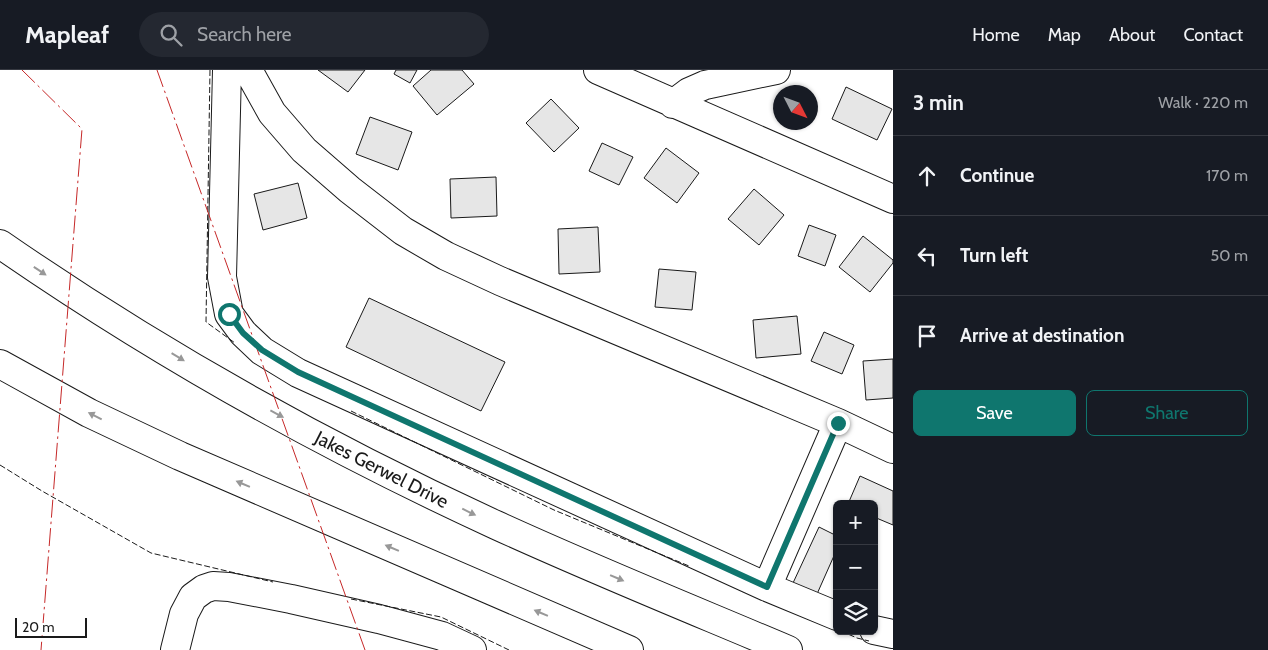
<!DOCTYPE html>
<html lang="en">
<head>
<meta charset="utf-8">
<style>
	body { margin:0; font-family:Cabin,sans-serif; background:#242831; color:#f1f3f6 }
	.controls { position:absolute; right:15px; bottom:15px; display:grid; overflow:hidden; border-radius:8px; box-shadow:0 1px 4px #0004 }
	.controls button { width:45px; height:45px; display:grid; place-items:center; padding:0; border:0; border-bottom:1px solid #363941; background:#171b24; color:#f1f3f6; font:25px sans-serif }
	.compass { position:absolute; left:773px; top:15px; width:45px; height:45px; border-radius:50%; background:#171b24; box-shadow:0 1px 4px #0004; rotate:132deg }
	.scale { position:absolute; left:15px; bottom:12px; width:72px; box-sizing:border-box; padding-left:5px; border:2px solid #1a1a1a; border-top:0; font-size:14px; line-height:18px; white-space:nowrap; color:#1a1a1a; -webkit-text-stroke:4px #fff; paint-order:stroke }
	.stop { position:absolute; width:15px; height:15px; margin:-11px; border:4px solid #0f766e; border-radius:50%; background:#fff }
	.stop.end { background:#0f766e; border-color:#fff; box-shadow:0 1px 5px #0008 }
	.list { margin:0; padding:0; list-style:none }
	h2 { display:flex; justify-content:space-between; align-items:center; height:65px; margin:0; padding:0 20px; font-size:21px }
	h2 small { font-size:16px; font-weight:400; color:#9ea1a6 }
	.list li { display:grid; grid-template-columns:32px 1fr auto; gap:15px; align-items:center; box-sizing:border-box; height:80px; padding:0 20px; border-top:1px solid #363941 }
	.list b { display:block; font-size:19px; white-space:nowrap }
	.list em { font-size:16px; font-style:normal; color:#9ea1a6 }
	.actions { display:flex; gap:10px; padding:15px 20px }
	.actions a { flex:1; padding:11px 0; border:1px solid #0f766e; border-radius:8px; text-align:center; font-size:18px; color:#0f766e }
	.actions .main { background:#0f766e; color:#fff }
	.icon { flex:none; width:28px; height:28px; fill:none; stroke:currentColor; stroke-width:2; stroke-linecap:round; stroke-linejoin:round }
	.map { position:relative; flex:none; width:893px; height:580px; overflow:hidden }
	header { display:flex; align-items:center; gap:30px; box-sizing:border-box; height:70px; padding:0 25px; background:#171b24; border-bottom:1px solid #363941 }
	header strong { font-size:24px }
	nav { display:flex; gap:28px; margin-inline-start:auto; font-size:18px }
	.search { width:350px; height:45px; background:#242831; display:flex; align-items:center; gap:12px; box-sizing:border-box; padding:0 18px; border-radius:28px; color:#9ea1a6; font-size:19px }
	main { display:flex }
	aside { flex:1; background:#171b24 }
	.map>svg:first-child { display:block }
</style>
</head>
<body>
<header>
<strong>Mapleaf</strong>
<div class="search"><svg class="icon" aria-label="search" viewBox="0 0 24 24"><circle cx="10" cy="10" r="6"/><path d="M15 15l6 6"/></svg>Search here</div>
<nav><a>Home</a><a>Map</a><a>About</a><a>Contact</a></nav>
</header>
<main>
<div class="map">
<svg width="893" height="580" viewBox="0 0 893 580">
	<rect width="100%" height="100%" fill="#fff"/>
	<path fill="#e6e6e6" stroke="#1a1a1a" d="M 318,0 L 365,0 L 348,22 Z
		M 396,0 L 417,0 L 410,13 L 394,4 Z
		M 431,0 L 462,0 L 474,14 L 437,45 L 413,16 Z
		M 846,17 L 892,39 L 877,70 L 832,49 Z
		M 551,29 L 579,58 L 554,82 L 526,53 Z
		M 370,47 L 412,62 L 398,100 L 356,84 Z
		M 602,73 L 633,87 L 619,115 L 589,101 Z
		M 666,78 L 699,103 L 677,133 L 644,108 Z
		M 496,107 L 497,146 L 451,148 L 450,109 Z
		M 298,113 L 307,148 L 263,160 L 254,124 Z
		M 754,119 L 784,145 L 759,175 L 728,149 Z
		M 809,155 L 836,165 L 825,196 L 798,186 Z
		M 598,157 L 600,202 L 559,204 L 558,159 Z
		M 863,166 L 893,190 L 893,193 L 870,222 L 839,197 Z
		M 659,199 L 696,202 L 692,240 L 655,237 Z
		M 369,228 L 505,292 L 481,341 L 346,277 Z
		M 797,246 L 801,284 L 756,288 L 753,250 Z
		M 824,262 L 854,275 L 842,304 L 811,291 Z
		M 893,289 L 893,328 L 866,330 L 863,291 Z
		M 860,406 L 893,421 L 893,455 L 874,447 L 874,434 L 848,434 Z
		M 819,457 L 837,466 L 837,479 L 817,524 L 793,513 Z"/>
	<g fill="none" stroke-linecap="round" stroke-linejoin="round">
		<defs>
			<path id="minor" d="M 227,0 L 222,207 L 229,244 L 243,263 L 262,281 L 298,303 L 767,517 L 837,546
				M 248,0 L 272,43 L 304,80 L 350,120 L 403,161 L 446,186 L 500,211 L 838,353 L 893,379
				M 598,0 L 893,129
				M 673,34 L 689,22 L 705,15 L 776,0
				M 767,517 L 838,353
				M 874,560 L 893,564
				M 175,580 L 184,544 L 193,527 L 204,519 L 213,516 L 229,517 L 291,529 L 379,549 L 442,566 L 472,580"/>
			<path id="highway" d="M 0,174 C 156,282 324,376 496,455 C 592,499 691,539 788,580
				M 0,294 L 89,343 L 180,386 L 629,580"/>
		</defs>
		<use href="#minor" stroke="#1a1a1a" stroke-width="30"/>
		<use href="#highway" stroke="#1a1a1a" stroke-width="30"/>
		<use href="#minor" stroke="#fff" stroke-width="28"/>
		<use href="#highway" stroke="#fff" stroke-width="28"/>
		<path stroke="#1a1a1a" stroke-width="1" stroke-dasharray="6 2.5" stroke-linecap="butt" d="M 210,0 L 206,252 L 235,273
			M 351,341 L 554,440 L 689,496
			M 0,395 L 42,421 L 151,483 L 273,512
			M 351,529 L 441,547 L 509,580
			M 841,561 L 857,568 L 869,571"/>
		<path stroke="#c62828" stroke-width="1" stroke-dasharray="18 4 2.5 4" stroke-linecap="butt" d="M 22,0 L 82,59 L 41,580
			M 157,0 L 365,580"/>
	</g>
	<defs><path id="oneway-solid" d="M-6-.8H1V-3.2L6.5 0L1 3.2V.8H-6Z" transform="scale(1.25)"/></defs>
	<g fill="#989898">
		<use href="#oneway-solid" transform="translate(40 201) rotate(34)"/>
		<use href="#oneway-solid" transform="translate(178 287) rotate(31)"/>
		<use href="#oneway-solid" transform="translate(277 344) rotate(28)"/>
		<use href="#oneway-solid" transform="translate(95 346) rotate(-153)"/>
		<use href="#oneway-solid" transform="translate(243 414) rotate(-157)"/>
		<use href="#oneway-solid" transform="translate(469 442) rotate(26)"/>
		<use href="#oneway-solid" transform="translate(392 478) rotate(-157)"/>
		<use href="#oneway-solid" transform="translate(617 508) rotate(23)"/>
		<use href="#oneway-solid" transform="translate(541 543) rotate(-157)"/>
	</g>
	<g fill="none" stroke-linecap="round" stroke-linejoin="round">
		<path stroke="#0f766e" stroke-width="6" d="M 229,244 L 243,263 L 262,280 L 298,302 L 767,517 L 838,353"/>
	</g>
	<g text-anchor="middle" stroke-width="4" stroke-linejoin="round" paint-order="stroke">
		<g font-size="19" fill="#1a1a1a" stroke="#fff">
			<text transform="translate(382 399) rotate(27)" y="7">Jakes Gerwel Drive</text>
		</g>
	</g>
</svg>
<div class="controls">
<button>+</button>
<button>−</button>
<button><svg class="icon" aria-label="layers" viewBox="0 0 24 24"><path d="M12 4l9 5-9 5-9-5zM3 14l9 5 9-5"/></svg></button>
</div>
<svg class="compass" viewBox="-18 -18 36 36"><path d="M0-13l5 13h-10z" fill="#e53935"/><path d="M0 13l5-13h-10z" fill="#9ea1a6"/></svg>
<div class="scale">20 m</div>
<div class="stop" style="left:229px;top:244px"></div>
<div class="stop end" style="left:838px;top:353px"></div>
</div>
<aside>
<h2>3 min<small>Walk · 220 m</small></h2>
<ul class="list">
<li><svg class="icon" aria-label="ahead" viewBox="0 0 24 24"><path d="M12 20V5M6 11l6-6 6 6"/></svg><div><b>Continue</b></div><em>170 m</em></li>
<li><svg class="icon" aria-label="left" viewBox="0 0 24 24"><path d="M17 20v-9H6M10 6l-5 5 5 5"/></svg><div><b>Turn left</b></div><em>50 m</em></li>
<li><svg class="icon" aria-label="arrive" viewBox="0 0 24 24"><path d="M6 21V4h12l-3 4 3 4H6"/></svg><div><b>Arrive at destination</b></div></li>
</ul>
<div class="actions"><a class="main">Save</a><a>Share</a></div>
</aside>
</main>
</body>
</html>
